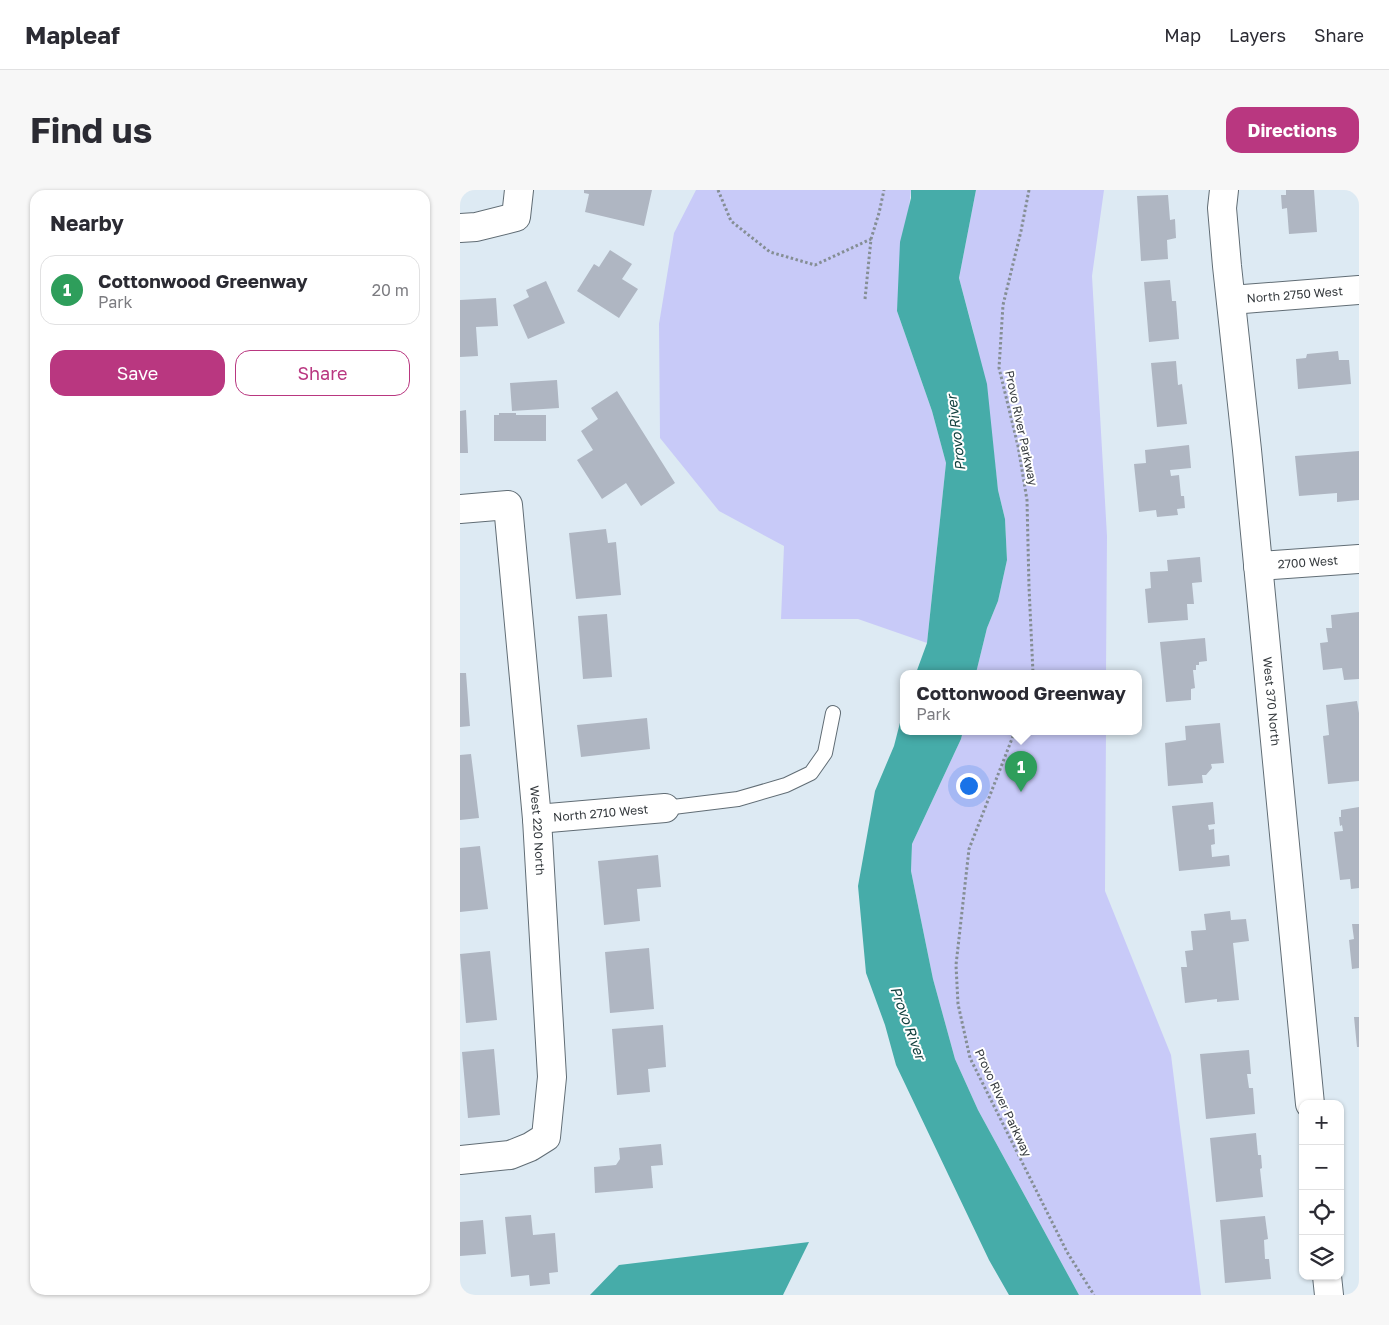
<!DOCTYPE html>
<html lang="en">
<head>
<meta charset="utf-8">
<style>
	body { margin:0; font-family:"Golos Text",sans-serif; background:#f7f7f7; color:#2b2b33 }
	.controls { position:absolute; right:15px; bottom:15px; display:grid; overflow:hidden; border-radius:10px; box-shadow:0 1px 4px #0004 }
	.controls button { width:45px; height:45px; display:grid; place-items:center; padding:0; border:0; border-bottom:1px solid #e1e1e2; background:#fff; color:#2b2b33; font:25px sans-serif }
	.you { position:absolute; left:508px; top:595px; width:18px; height:18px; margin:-12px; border:4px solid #fff; border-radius:50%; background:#1a73e8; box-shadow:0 0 0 8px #1a73e833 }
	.badge { display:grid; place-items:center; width:32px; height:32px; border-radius:50%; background:#b93780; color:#fff; font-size:16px; font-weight:700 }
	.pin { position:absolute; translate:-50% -41px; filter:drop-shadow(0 1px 2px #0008) }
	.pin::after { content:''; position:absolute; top:26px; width:18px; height:15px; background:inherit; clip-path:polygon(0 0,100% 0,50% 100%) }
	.popup { position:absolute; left:440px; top:480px; width:242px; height:65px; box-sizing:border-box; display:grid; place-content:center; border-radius:10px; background:#fff; filter:drop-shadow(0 1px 4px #0005); font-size:16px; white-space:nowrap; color:#7c7c81 }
	.popup b { font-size:19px; color:#2b2b33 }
	.popup::after { content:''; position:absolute; left:50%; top:100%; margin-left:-10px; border:10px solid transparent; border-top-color:#fff }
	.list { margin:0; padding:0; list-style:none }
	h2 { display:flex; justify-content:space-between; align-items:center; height:65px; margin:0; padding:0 20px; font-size:21px }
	h2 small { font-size:16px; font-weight:400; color:#7c7c81 }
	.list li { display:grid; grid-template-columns:32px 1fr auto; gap:15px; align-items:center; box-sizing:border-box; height:70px; margin:0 10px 10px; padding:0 10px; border:1px solid #e1e1e2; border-radius:15px }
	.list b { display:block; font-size:19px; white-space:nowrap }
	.list p { margin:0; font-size:16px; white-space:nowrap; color:#7c7c81 }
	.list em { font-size:16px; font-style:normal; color:#7c7c81 }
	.actions { display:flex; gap:10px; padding:15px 20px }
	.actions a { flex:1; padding:11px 0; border:1px solid #b93780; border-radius:15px; text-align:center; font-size:18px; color:#b93780 }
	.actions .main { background:#b93780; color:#fff }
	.icon { flex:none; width:28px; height:28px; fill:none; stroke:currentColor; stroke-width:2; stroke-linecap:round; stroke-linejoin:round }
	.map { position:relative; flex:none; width:899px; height:1105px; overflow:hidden; border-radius:15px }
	header { display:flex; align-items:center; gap:30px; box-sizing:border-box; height:70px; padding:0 25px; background:#fff; border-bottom:1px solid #e1e1e2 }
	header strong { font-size:24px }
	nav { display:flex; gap:28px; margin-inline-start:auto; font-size:18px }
	.intro { display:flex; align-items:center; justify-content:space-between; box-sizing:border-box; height:120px; padding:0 30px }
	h1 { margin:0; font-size:35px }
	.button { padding:12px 22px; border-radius:15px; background:#b93780; color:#fff; font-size:18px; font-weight:700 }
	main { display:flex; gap:30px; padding:0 30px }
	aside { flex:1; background:#fff; border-radius:15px; box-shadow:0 1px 4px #0004 }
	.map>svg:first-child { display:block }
</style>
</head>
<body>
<header>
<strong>Mapleaf</strong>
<nav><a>Map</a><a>Layers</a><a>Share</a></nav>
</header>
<div class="intro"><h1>Find us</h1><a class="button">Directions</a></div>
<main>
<aside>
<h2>Nearby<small></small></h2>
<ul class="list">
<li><span class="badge" style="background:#2e9e5b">1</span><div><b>Cottonwood Greenway</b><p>Park</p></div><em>20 m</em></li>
</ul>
<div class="actions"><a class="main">Save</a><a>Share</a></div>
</aside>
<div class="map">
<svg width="899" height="1105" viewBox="0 0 899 1105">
	<rect width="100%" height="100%" fill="#ddeaf3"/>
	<path fill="#c8caf8" d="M 236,0 L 451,0 L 437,121 L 472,221 L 486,273 L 467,453 L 398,429 L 321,429 L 324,356 L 259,321 L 200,248 L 199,134 L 214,43 Z
		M 516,0 L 644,0 L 632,86 L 647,346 L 646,483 L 516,483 L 527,438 L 538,411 L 547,370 L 545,329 L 538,300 L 532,248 L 513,140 L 499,88 Z
		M 503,541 L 646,541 L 645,701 L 711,865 L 741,1105 L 619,1105 L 518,920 L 495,869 L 473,789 L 451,681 L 452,654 L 501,549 Z"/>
	<path fill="#46aca9" d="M 451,0 L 516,0 L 499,88 L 527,194 L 538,300 L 545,329 L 547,370 L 538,411 L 527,438 L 516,483 L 456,483 L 467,453 L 486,273 L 472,221 L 437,121 L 440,52 L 451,8 Z
		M 443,521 L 444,541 L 503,541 L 501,549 L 452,654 L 451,681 L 473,789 L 495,869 L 518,920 L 619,1105 L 549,1105 L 529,1070 L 436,875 L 425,835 L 406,783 L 398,696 L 415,601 L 434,556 Z
		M 349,1052 L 323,1105 L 130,1105 L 159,1075 Z"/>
	<path fill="#afb6c2" d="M 124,0 L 192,0 L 184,36 L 125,22 L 129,4 L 124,3 Z
		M 826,0 L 854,0 L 857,42 L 829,44 L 827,18 L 822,19 L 821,5 L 826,5 Z
		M 708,5 L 710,30 L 715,29 L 716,48 L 707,50 L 708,69 L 681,71 L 677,6 Z
		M 150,60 L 172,74 L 162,89 L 178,99 L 159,128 L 117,101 L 134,74 L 139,77 Z
		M 710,90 L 712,111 L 716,111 L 719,149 L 689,152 L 684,92 Z
		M 86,91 L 105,133 L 68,149 L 53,115 L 69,107 L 66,100 Z
		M 36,108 L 38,136 L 16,137 L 18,166 L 0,167 L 0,110 Z
		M 878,161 L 879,170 L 889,170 L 891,194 L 838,199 L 836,169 L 846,168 L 847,164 Z
		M 716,171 L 718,195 L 722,194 L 727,234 L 697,237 L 691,173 Z
		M 97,190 L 99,218 L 52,221 L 50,193 Z
		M 157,201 L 215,293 L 181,316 L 166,293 L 142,309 L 117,270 L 133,260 L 121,241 L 138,229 L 131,218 Z
		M 6,220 L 8,263 L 0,263 L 0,221 Z
		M 39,223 L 56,223 L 56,225 L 86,225 L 86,251 L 34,251 L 34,225 L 39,225 Z
		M 729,255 L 731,278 L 710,280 L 711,286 L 719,285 L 721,306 L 724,306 L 725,318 L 717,319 L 718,325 L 697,327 L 696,320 L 679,322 L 674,274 L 686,273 L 685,260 Z
		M 899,261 L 899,310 L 877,312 L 877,303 L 839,306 L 835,266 Z
		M 146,339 L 148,353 L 156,352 L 161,405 L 116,409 L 109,343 Z
		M 740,367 L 742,392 L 732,393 L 734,414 L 727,414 L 728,430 L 688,433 L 685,399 L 691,398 L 690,382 L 708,381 L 707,370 Z
		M 899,422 L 899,489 L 884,490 L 882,478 L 863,480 L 860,453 L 868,452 L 866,438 L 872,438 L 871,425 Z
		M 147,424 L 152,487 L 123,489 L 118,426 Z
		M 745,448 L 747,471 L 739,472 L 739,475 L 736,475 L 736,480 L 733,480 L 735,498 L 731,499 L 731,510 L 706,512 L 700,452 Z
		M 0,483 L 6,483 L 10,536 L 0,537 Z
		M 897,511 L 899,523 L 899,591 L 868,594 L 863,546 L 869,545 L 866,515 Z
		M 187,528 L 190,559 L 121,567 L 117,535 Z
		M 760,533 L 764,573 L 751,574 L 752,578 L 746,585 L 742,585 L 743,593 L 708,596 L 705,553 L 726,550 L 725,536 Z
		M 11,564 L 19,628 L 0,630 L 0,565 Z
		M 753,612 L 755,634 L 748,635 L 749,640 L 754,639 L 755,654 L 751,655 L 752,667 L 769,665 L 770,676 L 719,681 L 712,616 Z
		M 899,617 L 899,698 L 891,699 L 890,689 L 880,690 L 874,642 L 883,641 L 882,635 L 880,636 L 879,627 L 881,627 L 881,620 Z
		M 20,656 L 28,719 L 0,722 L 0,658 Z
		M 198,665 L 201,697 L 177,699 L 180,731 L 144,735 L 138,671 Z
		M 770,721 L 771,730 L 786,729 L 789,751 L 773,753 L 779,810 L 757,812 L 757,809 L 725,813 L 721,777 L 727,777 L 725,761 L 733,760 L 731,741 L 746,740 L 744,724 Z
		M 892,734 L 899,734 L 899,778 L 892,779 L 889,750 L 894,749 Z
		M 189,758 L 194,819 L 150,823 L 145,762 Z
		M 30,761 L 37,830 L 6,833 L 0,764 Z
		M 894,827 L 899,827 L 899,857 L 897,857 Z
		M 203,835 L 206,877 L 188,879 L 190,902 L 157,905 L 152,839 Z
		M 34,859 L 40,925 L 8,928 L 2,862 Z
		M 789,860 L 791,884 L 787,884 L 789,898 L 793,898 L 795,924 L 746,929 L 740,864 Z
		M 796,943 L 798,965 L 801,965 L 802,978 L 800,979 L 803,1007 L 756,1012 L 750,948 Z
		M 201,954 L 203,975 L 191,976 L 193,998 L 135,1003 L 134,977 L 156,975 L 160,969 L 159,958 Z
		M 71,1025 L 73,1045 L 95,1043 L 98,1082 L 89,1083 L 90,1094 L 70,1096 L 69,1085 L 51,1087 L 45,1027 Z
		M 805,1026 L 808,1049 L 804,1050 L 805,1069 L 809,1069 L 811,1089 L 765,1093 L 760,1030 Z
		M 23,1030 L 26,1064 L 0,1066 L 0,1032 Z"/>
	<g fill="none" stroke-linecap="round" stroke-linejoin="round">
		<defs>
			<path id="service" d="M 205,618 L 278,609 L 326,595 L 351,583 L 365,563 L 373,523"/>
			<g id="minor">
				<path id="s1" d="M 764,0 L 762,18 L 767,76 L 787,260 L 850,914"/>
				<path d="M 0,38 L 16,37 L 56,27 L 59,0"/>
				<path id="s2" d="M 771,110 L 899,100"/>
				<path id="s3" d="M 0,319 L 48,315 L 77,629 L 92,887 L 86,947 L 70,957 L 50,965 L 0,970"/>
				<path id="s4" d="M 798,376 L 899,369"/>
				<path id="s5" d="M 77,629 L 205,618"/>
				<path d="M 867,1086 L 869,1105"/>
			</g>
		</defs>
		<use href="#service" stroke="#616d75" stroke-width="16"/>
		<use href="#minor" stroke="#616d75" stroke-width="30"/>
		<path stroke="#858e94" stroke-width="3" stroke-dasharray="2.5 2.5" stroke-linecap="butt" d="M 258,0 L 271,31 L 310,62 L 355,75 L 411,49
			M 569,0 L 561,41 L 543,115 L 539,178 L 558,256 L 567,310 L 569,397 L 573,483
			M 405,109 L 411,49 L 419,23 L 424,0
			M 555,541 L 509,659 L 496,775 L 498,814 L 510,868 L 607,1062 L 634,1105"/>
		<use href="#service" stroke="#fff" stroke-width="14"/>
		<use href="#minor" stroke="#fff" stroke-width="28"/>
	</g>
	<g text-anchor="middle" stroke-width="4" stroke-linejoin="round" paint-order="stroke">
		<g font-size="12" fill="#353a3e" stroke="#fff">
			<text dy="4" stroke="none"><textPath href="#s2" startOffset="64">North 2750 West</textPath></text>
			<text transform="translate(561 238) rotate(78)" y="4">Provo River Parkway</text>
			<text dy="4" stroke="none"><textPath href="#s4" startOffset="50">2700 West</textPath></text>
			<text dy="4" stroke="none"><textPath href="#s1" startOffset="514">West 370 North</textPath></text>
			<text dy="4" stroke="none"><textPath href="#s5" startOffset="64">North 2710 West</textPath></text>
			<text dy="4" stroke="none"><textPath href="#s3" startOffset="375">West 220 North</textPath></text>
			<text transform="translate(543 913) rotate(65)" y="4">Provo River Parkway</text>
		</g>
		<g font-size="14" font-style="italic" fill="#134240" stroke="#fff">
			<text transform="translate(496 243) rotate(-97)" y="5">Provo River</text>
			<text transform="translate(448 833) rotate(70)" y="5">Provo River</text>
		</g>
	</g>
</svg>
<div class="controls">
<button>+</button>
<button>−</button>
<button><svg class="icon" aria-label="locate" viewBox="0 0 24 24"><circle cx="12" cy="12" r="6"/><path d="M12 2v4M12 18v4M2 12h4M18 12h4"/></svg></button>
<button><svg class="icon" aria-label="layers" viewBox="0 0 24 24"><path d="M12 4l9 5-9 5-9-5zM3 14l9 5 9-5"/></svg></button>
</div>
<div class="you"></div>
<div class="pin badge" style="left:561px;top:602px;background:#2e9e5b">1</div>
<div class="popup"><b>Cottonwood Greenway</b>Park</div>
</div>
</main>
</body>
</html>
